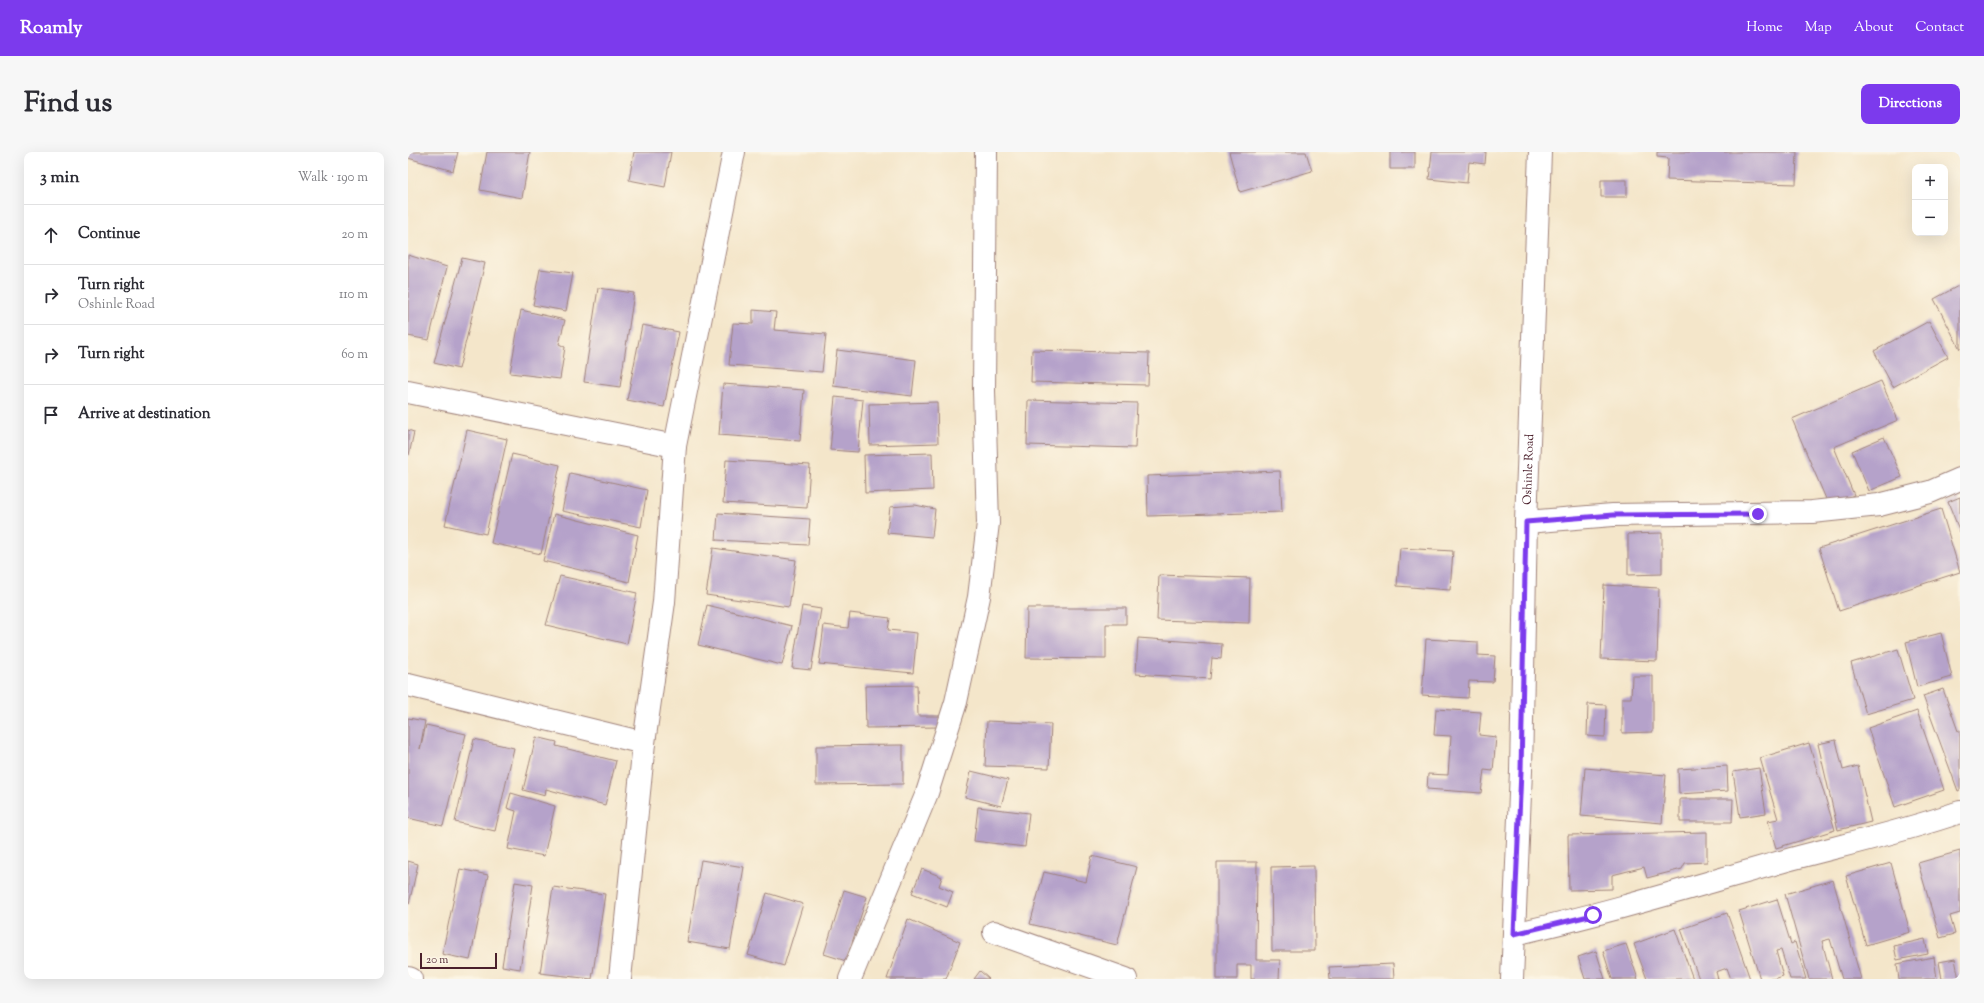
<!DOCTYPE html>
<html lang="en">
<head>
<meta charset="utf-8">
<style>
	body { margin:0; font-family:"Sorts Mill Goudy",serif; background:#f7f7f7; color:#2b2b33 }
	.controls { position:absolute; right:12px; top:12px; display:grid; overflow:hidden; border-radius:8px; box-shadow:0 4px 16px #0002 }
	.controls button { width:36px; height:36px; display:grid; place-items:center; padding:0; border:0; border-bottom:1px solid #e1e1e2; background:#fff; color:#2b2b33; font:20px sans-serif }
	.scale { position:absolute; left:12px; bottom:10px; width:77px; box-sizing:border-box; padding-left:4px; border:2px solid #4a1f2b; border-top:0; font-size:11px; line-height:14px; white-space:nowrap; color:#4a1f2b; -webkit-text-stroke:3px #fcf5e5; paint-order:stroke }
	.stop { position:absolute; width:12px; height:12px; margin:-9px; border:3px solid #7c3aed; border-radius:50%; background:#fff }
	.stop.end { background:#7c3aed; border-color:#fff; box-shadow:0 1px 4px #0008 }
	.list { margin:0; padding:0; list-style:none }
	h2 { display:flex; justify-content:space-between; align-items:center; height:52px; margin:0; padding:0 16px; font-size:17px }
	h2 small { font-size:13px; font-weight:400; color:#7c7c81 }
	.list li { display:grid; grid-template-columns:26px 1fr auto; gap:12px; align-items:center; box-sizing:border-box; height:60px; padding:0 16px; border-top:1px solid #e1e1e2 }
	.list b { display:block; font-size:15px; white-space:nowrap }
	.list p { margin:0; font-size:13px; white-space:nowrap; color:#7c7c81 }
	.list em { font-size:13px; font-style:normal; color:#7c7c81 }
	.icon { flex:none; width:22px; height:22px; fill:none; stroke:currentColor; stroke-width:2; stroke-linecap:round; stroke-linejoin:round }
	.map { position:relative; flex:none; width:1552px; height:827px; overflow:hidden; border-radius:8px }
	header { display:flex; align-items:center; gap:24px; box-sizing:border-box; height:56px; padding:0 20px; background:#7c3aed; color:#fff }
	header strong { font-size:19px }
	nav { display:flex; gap:22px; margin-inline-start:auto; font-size:14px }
	.intro { display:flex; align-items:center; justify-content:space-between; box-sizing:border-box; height:96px; padding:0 24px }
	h1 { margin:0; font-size:28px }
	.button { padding:10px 18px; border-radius:8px; background:#7c3aed; color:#fff; font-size:14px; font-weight:700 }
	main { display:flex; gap:24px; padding:0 24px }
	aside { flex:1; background:#fff; border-radius:8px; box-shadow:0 4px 16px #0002 }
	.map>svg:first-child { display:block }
</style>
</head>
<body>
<header>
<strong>Roamly</strong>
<nav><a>Home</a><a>Map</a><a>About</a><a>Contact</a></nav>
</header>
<div class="intro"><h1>Find us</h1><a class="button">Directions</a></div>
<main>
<aside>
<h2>3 min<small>Walk · 190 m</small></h2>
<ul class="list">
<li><svg class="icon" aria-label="ahead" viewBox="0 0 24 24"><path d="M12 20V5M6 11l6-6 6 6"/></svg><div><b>Continue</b></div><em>20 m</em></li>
<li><svg class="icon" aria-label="right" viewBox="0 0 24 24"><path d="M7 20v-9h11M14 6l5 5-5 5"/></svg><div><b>Turn right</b><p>Oshinle Road</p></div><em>110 m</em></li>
<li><svg class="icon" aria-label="right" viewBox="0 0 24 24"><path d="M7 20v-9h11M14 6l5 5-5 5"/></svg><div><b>Turn right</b></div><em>60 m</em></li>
<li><svg class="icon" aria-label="arrive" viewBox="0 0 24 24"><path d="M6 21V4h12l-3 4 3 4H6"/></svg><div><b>Arrive at destination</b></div></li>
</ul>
</aside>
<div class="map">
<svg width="1552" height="827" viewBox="0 0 1552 827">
	<rect width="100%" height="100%" fill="#fcf5e5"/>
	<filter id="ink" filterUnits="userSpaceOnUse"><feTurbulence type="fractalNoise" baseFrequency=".025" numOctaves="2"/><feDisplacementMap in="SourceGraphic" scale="8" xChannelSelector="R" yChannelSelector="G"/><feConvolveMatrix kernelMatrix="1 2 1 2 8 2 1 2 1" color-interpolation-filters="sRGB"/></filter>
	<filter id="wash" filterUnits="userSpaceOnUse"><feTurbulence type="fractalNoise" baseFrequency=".012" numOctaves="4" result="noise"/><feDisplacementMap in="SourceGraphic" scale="16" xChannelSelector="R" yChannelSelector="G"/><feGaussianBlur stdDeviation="0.9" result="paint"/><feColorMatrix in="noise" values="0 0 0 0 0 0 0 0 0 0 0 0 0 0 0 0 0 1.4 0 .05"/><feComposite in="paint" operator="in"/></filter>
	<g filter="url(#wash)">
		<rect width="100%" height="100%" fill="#f4e6ca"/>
		<g id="blocks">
			<path fill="#b5a2ca" d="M 0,0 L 50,0 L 45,19 L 0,6 Z
				M 79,0 L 122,0 L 114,46 L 72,38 Z
				M 226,0 L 263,0 L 257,35 L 221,28 Z
				M 821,0 L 898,0 L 904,19 L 832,40 Z
				M 982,0 L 1007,0 L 1007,17 L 982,17 Z
				M 1024,0 L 1078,0 L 1077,12 L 1061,10 L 1059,31 L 1021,27 Z
				M 1249,0 L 1389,0 L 1388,32 L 1259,28 L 1260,6 L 1249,5 Z
				M 1193,28 L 1219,28 L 1219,45 L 1193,45 Z
				M 0,103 L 39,115 L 21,188 L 0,184 Z
				M 54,106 L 77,111 L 51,217 L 26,211 Z
				M 132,117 L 165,121 L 158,159 L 125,153 Z
				M 1552,133 L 1552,197 L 1526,147 Z
				M 190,136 L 226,141 L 212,235 L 176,230 Z
				M 113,158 L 157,168 L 151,192 L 157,195 L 152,227 L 102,221 Z
				M 345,158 L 368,160 L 366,178 L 418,182 L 414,220 L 321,213 L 325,171 L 345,172 Z
				M 1521,169 L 1540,205 L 1485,235 L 1466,199 Z
				M 234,173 L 271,180 L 256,255 L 219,248 Z
				M 429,198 L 508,208 L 504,244 L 425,234 Z
				M 624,198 L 741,201 L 740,233 L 623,230 Z
				M 1473,229 L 1490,268 L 1426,295 L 1446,343 L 1421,354 L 1384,267 Z
				M 315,232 L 396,238 L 392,289 L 311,283 Z
				M 427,245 L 455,248 L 450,300 L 422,298 Z
				M 620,248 L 729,251 L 727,296 L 619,293 Z
				M 529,250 L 530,291 L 462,293 L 461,252 Z
				M 0,278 L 6,280 L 1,303 L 0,303 Z
				M 59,278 L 99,287 L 78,382 L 37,373 Z
				M 1476,285 L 1494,325 L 1461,339 L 1444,299 Z
				M 524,301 L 525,338 L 457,341 L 456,303 Z
				M 104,302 L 152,313 L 133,402 L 83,391 Z
				M 318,308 L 402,313 L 399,356 L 315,351 Z
				M 872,319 L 874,360 L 740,364 L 739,324 Z
				M 162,321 L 239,338 L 233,375 L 154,359 Z
				M 1552,345 L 1552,380 L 1540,350 Z
				M 507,353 L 527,357 L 524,385 L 479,381 L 482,355 Z
				M 1533,357 L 1552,420 L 1431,459 L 1411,396 Z
				M 310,361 L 402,367 L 400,393 L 308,388 Z
				M 146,362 L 230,383 L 221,430 L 135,409 Z
				M 1254,381 L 1254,422 L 1220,423 L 1220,382 Z
				M 305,396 L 388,408 L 381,455 L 298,443 Z
				M 992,396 L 1045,399 L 1042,438 L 989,434 Z
				M 751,423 L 842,426 L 841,471 L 749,468 Z
				M 152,424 L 229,441 L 219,492 L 138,473 Z
				M 1196,433 L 1251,436 L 1249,509 L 1193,507 Z
				M 299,453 L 384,474 L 374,513 L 290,493 Z
				M 394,454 L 413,457 L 403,518 L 384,516 Z
				M 619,456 L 718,456 L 718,472 L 698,472 L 698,507 L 618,506 Z
				M 442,461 L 482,466 L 480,478 L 509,481 L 505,521 L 411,512 L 416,473 L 440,476 Z
				M 1533,481 L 1544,525 L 1509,535 L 1498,490 Z
				M 730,486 L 814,492 L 813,507 L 804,506 L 802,527 L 728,522 Z
				M 1018,487 L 1070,490 L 1070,503 L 1087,504 L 1085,530 L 1061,529 L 1060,546 L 1014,543 Z
				M 1490,497 L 1505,548 L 1458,562 L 1443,511 Z
				M 1224,524 L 1245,524 L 1245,580 L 1214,581 L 1214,546 L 1223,546 Z
				M 509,533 L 510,564 L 532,564 L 532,575 L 458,576 L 457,534 Z
				M 1535,537 L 1550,579 L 1552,578 L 1552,638 L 1550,639 L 1515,544 Z
				M 1180,552 L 1198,553 L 1197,585 L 1179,584 Z
				M 1028,557 L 1073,560 L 1071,583 L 1088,585 L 1085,619 L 1076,618 L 1073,641 L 1019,637 L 1020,622 L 1040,623 L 1043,584 L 1026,583 Z
				M 1509,559 L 1536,638 L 1487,655 L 1460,576 Z
				M 0,566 L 17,569 L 12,597 L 18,573 L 58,582 L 35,674 L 0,666 Z
				M 579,569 L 643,572 L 641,616 L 577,614 Z
				M 128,585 L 149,590 L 148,594 L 208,609 L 197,653 L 138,637 L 137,644 L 115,638 Z
				M 66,587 L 106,596 L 87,679 L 47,670 Z
				M 1428,588 L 1435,618 L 1450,614 L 1463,670 L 1430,678 L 1410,592 Z
				M 1401,591 L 1427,678 L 1368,696 L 1360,669 L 1370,667 L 1352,606 Z
				M 495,593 L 495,632 L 408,633 L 408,594 Z
				M 1319,614 L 1320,639 L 1271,642 L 1270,617 Z
				M 1177,616 L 1258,623 L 1254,671 L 1173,664 Z
				M 1351,616 L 1358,661 L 1332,665 L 1325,620 Z
				M 563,619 L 600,628 L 593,654 L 557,645 Z
				M 103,641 L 147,654 L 136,704 L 100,697 L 108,659 L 99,656 Z
				M 1272,647 L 1325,647 L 1324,670 L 1272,670 Z
				M 570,655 L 621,661 L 617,695 L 566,689 Z
				M 1299,680 L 1299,710 L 1277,711 L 1274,717 L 1239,726 L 1236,715 L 1204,723 L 1204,737 L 1161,738 L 1160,683 Z
				M 1552,699 L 1552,761 L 1542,764 L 1547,782 L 1532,786 L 1510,711 Z
				M 684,704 L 729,715 L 709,793 L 622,772 L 636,720 L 678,730 Z
				M 293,708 L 336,715 L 322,797 L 279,790 Z
				M 0,709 L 10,712 L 1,752 L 0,752 Z
				M 809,710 L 849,710 L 848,808 L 872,808 L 871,827 L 843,827 L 843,813 L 829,813 L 829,827 L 809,827 Z
				M 1483,711 L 1502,780 L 1458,793 L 1438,724 Z
				M 906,714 L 907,799 L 864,799 L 863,715 Z
				M 52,717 L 80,723 L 62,808 L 34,802 Z
				M 514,717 L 534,725 L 531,734 L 545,740 L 539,755 L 504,741 Z
				M 1425,728 L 1453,827 L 1434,827 L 1422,787 L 1414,789 L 1424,827 L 1401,827 L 1377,742 Z
				M 107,730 L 125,733 L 112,817 L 94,814 Z
				M 145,735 L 197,742 L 184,827 L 132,821 Z
				M 436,738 L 459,745 L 438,809 L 416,802 Z
				M 359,741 L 395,752 L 376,814 L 340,803 Z
				M 1369,747 L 1383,792 L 1387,790 L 1398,827 L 1382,827 L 1373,798 L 1368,799 L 1375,824 L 1366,827 L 1352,827 L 1331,759 Z
				M 1319,761 L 1342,827 L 1323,827 L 1319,816 L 1308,820 L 1310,827 L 1291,827 L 1273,777 Z
				M 500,767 L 552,790 L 538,827 L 479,827 Z
				M 1267,777 L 1285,827 L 1239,827 L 1226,792 Z
				M 1517,787 L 1520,802 L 1489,808 L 1486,794 Z
				M 1218,792 L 1230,827 L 1204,827 L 1195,799 Z
				M 1188,799 L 1197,827 L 1177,827 L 1170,805 Z
				M 1526,805 L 1529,827 L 1491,827 L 1489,812 Z
				M 1547,807 L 1551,827 L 1534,827 L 1531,810 Z
				M 985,812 L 986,827 L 922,827 L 921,815 Z
				M 572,819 L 581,827 L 566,827 Z"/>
		</g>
	</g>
	<g filter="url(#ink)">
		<use href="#blocks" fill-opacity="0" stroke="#9f827a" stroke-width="1"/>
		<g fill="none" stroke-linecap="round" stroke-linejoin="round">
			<defs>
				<g id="street">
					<path d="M 0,240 L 267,294"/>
					<path d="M 1118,370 L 1205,363 L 1404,360 L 1471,353 L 1522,340 L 1552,327"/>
					<path d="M 0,533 L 236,591"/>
					<path d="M 586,780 L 718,827"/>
					<path d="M 1106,782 C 1200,761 1291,733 1383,707 C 1440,692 1497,679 1552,660"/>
					<path d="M 212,827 L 236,591 L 256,450 L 267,294 L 326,0"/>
					<path d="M 442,827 L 519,641 L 548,550 L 571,445 L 580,371 L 576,239 L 578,0"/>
					<path id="s1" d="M 1104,827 L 1113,619 L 1118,370 L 1132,0"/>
				</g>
				<path id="secondary" d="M 0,826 L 3,827"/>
			</defs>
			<use href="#street" stroke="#9f827a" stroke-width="24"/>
			<use href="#secondary" stroke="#9f827a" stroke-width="24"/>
			<use href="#street" stroke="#fff" stroke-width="22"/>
			<use href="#secondary" stroke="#fff" stroke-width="22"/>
		</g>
	</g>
	<g fill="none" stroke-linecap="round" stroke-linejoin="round" filter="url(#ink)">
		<path stroke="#7c3aed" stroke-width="5" d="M 1185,763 L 1106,782 L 1113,619 L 1118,370 L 1205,363 L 1350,362"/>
	</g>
	<g text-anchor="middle" stroke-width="4" stroke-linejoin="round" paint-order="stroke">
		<g font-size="12" fill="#4a1f2b" stroke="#fcf5e5">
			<text dy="4" stroke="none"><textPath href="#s1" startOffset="510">Oshinle Road</textPath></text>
		</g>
	</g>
</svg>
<div class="controls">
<button>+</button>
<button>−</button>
</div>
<div class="scale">20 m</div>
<div class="stop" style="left:1185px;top:763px"></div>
<div class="stop end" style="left:1350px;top:362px"></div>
</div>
</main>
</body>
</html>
